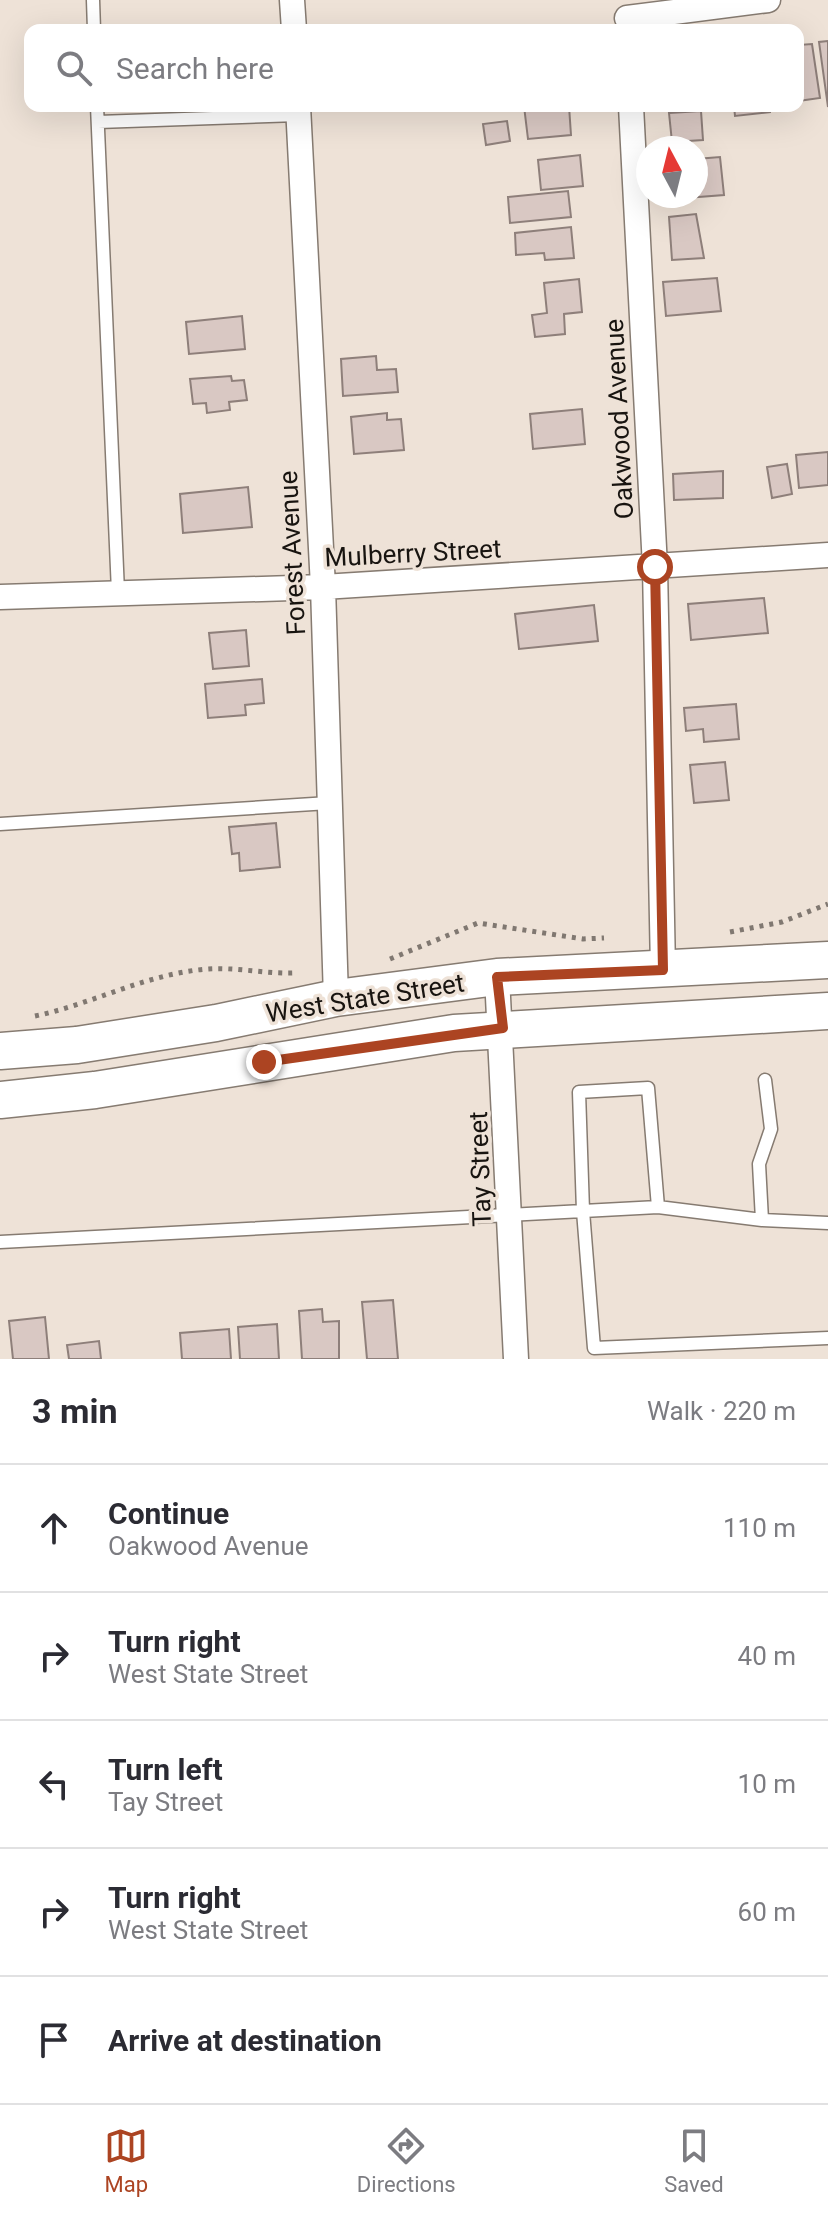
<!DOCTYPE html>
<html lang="en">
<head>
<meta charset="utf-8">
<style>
	body { margin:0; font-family:Roboto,sans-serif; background:#f7f7f7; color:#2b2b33 }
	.compass { position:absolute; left:636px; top:136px; width:72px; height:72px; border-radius:50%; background:#fff; box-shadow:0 8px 32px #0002; rotate:353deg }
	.stop { position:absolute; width:24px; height:24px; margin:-18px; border:6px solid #ac4422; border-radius:50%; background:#fff }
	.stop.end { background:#ac4422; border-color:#fff; box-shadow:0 2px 8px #0008 }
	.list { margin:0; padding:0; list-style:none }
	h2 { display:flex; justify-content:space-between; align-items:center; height:104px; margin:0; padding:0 32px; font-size:34px }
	h2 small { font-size:26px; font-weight:400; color:#7c7c81 }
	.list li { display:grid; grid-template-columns:52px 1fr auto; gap:24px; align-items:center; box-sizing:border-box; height:128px; padding:0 32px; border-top:2px solid #e1e1e2 }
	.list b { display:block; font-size:30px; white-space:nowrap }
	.list p { margin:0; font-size:26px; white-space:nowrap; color:#7c7c81 }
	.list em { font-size:26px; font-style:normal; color:#7c7c81 }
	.icon { flex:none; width:44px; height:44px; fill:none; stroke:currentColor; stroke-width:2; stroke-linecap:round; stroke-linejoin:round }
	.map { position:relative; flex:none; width:828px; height:1359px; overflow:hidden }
	.search { position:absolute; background:#fff; box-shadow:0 8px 32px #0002; left:24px; right:24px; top:24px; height:88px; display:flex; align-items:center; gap:20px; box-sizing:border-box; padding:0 28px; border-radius:16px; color:#7c7c81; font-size:30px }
	.sheet { height:744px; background:#fff }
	nav { display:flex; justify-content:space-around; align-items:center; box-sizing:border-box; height:112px; border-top:2px solid #e1e1e2; background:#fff; font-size:22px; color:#7c7c81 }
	nav a { display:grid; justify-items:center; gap:4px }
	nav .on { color:#ac4422 }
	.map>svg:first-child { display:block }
</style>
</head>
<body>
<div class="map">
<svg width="828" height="1359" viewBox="0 0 828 1359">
	<rect width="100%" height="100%" fill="#eee2d7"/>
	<path fill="#d9c8c3" stroke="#8e7f7a" stroke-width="2" d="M 798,40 L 799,45 L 812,44 L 820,98 L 798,101 Z
		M 828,41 L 828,107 L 819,42 Z
		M 524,106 L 569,106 L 571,135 L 528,139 Z
		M 734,106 L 770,106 L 770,112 L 735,116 Z
		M 701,111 L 703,140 L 672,142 L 669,113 Z
		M 507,121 L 510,141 L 486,145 L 483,124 Z
		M 580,155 L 583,186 L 541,190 L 538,160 Z
		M 720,157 L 724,195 L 673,199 L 673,196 L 696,196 L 696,159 Z
		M 568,191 L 571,217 L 510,223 L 508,197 Z
		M 696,214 L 704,258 L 672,260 L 669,217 Z
		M 571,227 L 574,258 L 545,260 L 544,253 L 516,255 L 515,233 Z
		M 717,278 L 721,311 L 666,316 L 663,282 Z
		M 579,279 L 582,312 L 564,314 L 565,334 L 535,337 L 532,315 L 547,313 L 544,283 Z
		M 242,316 L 245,349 L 189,354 L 186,322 Z
		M 376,356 L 377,370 L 396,369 L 398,392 L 343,396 L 341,359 Z
		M 231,376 L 232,381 L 244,380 L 247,400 L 229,402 L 230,410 L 207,413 L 206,403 L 193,404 L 190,379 Z
		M 582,409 L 585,444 L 533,449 L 530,414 Z
		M 387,413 L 387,420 L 401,419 L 404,450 L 354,454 L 351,417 Z
		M 828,452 L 828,485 L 799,488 L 796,455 Z
		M 787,464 L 792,494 L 772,498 L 767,467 Z
		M 723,471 L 723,498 L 674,500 L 673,474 Z
		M 248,487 L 252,527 L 183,533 L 180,494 Z
		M 764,598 L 768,633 L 691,640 L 688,604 Z
		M 594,605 L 598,641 L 519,649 L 515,614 Z
		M 246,630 L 249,666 L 213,669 L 209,633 Z
		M 262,679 L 264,703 L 245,705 L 246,715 L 208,718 L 205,684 Z
		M 736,704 L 739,739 L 704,742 L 703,729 L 686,731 L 684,708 Z
		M 725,762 L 729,800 L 694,803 L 690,765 Z
		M 276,823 L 280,867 L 240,871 L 239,853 L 232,854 L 229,827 Z
		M 393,1300 L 398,1359 L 367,1359 L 362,1302 Z
		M 322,1309 L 323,1322 L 339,1321 L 339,1359 L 302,1359 L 299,1311 Z
		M 45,1317 L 49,1359 L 13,1359 L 9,1321 Z
		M 277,1324 L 279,1359 L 240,1359 L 238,1327 Z
		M 229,1329 L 231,1359 L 182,1359 L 180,1333 Z
		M 99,1341 L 101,1359 L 69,1359 L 67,1345 Z"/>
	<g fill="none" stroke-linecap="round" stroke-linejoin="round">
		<defs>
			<path id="lane" d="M 93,0 L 94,30
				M 97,106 L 118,592
				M 98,122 L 298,115
				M 0,824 L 329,803
				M 765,1080 L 771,1129 L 759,1164 L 762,1220 L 658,1207 L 583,1211 L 594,1348 L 828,1338
				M 762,1220 L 828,1223
				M 0,1242 L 583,1211 L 579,1092 L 648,1088 L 658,1207"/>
			<path id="street" d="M 292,0 L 294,30
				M 627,18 L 768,0
				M 298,106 L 323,587 L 336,998
				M 631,106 L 655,567 L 663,970
				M 0,597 L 323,587 L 828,555
				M 497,977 L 516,1359"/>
			<path id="primary" d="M 0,1051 L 77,1045 L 216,1023 L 336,998 L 497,977 L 828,960
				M 0,1100 L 95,1090 L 454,1033 L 828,1011"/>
		</defs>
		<use href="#lane" stroke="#867b71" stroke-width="15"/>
		<use href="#street" stroke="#867b71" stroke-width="27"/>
		<use href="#primary" stroke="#867b71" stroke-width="39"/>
		<path stroke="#807871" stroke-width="5" stroke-dasharray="4 6" stroke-linecap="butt" d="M 730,932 L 782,922 L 828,904
			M 390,959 L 478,923 L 583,939 L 604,938
			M 35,1016 C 93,1004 148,973 208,969 C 236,967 266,974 294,973"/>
		<use href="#lane" stroke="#fff" stroke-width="12"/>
		<use href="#street" stroke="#fff" stroke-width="24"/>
		<use href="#primary" stroke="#fff" stroke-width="36"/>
	</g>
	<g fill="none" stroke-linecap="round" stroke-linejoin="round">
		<path stroke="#ac4422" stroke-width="10" d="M 264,1062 L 503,1028 L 497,977 L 663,970 L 655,567"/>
	</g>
	<g text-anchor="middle" stroke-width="7" stroke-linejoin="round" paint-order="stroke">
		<g font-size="26" fill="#181410" stroke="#eee2d7">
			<text transform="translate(619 419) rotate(-93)" y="9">Oakwood Avenue</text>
			<text transform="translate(292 553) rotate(-93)" y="9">Forest Avenue</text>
			<text transform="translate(413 553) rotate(-3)" y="9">Mulberry Street</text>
			<text transform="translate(365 998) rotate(-9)" y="9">West State Street</text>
			<text transform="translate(480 1169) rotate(-92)" y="9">Tay Street</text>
		</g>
	</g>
</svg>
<svg class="compass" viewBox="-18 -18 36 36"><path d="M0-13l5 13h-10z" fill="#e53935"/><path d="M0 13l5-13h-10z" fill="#7c7c81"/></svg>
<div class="stop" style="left:655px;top:567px"></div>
<div class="stop end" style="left:264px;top:1062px"></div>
<div class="search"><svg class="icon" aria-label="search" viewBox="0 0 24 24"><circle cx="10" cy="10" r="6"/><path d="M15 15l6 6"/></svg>Search here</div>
</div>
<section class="sheet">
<h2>3 min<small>Walk · 220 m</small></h2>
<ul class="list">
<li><svg class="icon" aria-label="ahead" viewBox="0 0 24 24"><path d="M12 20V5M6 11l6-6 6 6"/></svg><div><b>Continue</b><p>Oakwood Avenue</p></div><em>110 m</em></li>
<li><svg class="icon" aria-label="right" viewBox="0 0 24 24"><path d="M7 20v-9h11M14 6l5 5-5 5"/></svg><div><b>Turn right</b><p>West State Street</p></div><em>40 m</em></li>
<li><svg class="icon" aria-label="left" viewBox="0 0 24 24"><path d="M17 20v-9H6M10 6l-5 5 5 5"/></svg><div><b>Turn left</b><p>Tay Street</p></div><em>10 m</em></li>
<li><svg class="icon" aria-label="right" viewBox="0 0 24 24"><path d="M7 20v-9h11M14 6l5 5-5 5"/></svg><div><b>Turn right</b><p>West State Street</p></div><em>60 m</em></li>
<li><svg class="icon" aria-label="arrive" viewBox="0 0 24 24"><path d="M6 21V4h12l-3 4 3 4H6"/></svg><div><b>Arrive at destination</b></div></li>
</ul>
</section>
<nav>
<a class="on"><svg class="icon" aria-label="map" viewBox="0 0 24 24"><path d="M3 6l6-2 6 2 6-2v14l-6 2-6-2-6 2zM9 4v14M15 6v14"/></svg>Map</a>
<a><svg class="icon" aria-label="directions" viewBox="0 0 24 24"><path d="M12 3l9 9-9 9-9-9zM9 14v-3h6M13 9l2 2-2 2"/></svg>Directions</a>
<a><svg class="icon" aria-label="saved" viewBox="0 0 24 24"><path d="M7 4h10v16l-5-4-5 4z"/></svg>Saved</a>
</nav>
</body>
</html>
